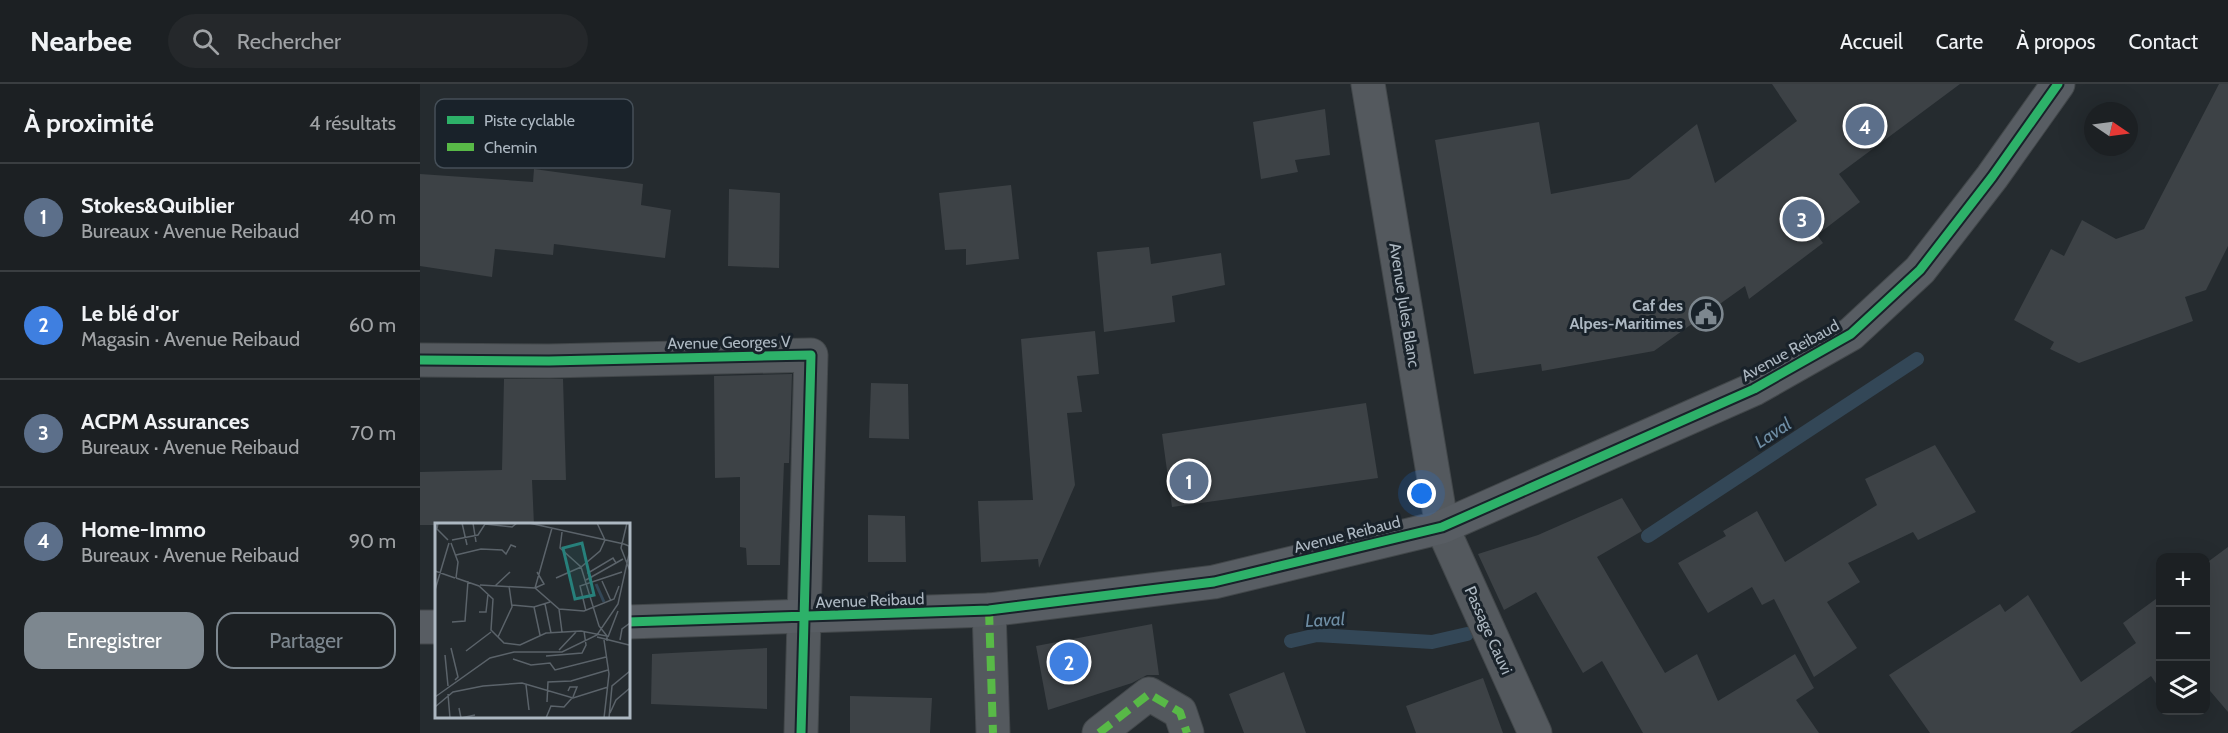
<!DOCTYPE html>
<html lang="fr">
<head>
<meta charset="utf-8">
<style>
	body { margin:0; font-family:Cabin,sans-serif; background:#25282b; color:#f1f3f6 }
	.controls { position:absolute; right:18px; bottom:18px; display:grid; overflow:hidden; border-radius:12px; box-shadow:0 6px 24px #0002 }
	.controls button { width:54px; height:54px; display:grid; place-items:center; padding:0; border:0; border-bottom:2px solid #3a3e41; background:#1c2023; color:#f1f3f6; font:30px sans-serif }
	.compass { position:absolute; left:1664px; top:18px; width:54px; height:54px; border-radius:50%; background:#1c2023; box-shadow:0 6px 24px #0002; rotate:103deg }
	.you { position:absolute; left:1002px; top:410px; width:21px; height:21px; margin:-15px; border:4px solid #fff; border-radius:50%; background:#1a73e8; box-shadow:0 0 0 9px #1a73e833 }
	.badge { display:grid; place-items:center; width:39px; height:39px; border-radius:50%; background:#7d878f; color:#fff; font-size:20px; font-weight:700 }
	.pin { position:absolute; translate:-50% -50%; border:3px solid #fff; box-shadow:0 2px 6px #0006 }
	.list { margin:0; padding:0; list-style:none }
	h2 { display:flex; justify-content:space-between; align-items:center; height:78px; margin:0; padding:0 24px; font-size:26px }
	h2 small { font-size:20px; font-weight:400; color:#a0a3a6 }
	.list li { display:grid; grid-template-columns:39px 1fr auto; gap:18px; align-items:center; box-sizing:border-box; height:108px; padding:0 24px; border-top:2px solid #3a3e41 }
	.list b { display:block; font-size:22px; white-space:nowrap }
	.list p { margin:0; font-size:20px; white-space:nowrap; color:#a0a3a6 }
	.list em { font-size:20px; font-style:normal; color:#a0a3a6 }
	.actions { display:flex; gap:12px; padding:18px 24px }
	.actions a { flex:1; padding:14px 0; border:2px solid #7d878f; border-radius:18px; text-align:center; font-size:21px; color:#7d878f }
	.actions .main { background:#7d878f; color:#fff }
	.icon { flex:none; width:33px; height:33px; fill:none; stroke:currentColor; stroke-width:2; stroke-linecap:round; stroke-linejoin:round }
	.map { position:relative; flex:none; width:1808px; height:649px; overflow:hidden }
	header { display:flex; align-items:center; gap:36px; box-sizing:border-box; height:84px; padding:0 30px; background:#1c2023; border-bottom:2px solid #3a3e41 }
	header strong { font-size:28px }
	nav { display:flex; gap:33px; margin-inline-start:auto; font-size:21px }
	.search { width:420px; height:54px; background:#25282b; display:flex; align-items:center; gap:15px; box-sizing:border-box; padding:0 21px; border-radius:33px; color:#a0a3a6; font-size:22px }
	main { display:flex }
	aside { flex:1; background:#1c2023 }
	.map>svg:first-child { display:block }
</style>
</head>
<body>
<header>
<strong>Nearbee</strong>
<div class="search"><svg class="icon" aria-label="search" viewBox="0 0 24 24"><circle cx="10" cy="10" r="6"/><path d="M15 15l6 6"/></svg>Rechercher</div>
<nav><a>Accueil</a><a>Carte</a><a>À propos</a><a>Contact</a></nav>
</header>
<main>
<aside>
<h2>À proximité<small>4 résultats</small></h2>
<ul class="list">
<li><span class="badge" style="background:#5c6f8a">1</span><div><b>Stokes&amp;Quiblier</b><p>Bureaux · Avenue Reibaud</p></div><em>40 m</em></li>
<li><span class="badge" style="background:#3f7fe0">2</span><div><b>Le blé d'or</b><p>Magasin · Avenue Reibaud</p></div><em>60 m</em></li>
<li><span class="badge" style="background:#5c6f8a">3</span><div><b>ACPM Assurances</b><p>Bureaux · Avenue Reibaud</p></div><em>70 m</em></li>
<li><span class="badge" style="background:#5c6f8a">4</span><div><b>Home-Immo</b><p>Bureaux · Avenue Reibaud</p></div><em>90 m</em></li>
</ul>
<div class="actions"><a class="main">Enregistrer</a><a>Partager</a></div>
</aside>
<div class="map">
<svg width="1808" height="649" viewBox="0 0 1808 649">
	<rect width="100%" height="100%" fill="#252b2f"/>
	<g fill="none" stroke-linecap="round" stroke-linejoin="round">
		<path stroke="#334757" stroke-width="14" d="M 1228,452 L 1497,275
			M 871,557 L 897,551 L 1012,558 L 1047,550"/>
	</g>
	<path fill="#3d4246" d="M 1352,0 L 1540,0 L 1419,90 L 1440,118 L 1397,151 L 1403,159 L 1329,215 L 1325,202 L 1234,267 L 1122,287 L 1121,280 L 1054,290 L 1015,56 L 1119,38 L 1131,110 L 1209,95 L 1277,40 L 1295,99 L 1377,37 Z
		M 1799,0 L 1808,0 L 1808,162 L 1786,206 L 1765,213 L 1773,237 L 1659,279 L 1630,265 L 1634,258 L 1594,236 L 1631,165 L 1644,172 L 1662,136 L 1696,155 L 1724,145 Z
		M 905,25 L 910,71 L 875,76 L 878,88 L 841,95 L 833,38 Z
		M 114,85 L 223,100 L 221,121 L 251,126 L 245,174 L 134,160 L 133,171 L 75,165 L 72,193 L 0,182 L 0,90 L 113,98 Z
		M 591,101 L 599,175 L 546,181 L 546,165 L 525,166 L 519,109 Z
		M 309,105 L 360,109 L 359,184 L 308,182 Z
		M 729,163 L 731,180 L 801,169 L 805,201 L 752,212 L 755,238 L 684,248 L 677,168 Z
		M 675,247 L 679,290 L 657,292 L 662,328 L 647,329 L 655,401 L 619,484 L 618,475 L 561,478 L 558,417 L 613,416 L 601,255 Z
		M 372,290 L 369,379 L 364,379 L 360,481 L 327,481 L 326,464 L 320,463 L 320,393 L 295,394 L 294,292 Z
		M 84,295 L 143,295 L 146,396 L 112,396 L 114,441 L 0,441 L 0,388 L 82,386 Z
		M 451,299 L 488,300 L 489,355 L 449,354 Z
		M 946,319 L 958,394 L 752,423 L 742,350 Z
		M 1515,361 L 1556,428 L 1498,456 L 1493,448 L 1428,479 L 1440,498 L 1407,518 L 1437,564 L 1394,593 L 1354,515 L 1342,521 L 1332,503 L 1288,529 L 1258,479 L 1306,452 L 1303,447 L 1337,427 L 1365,478 L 1457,421 L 1445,395 Z
		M 1202,414 L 1222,447 L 1177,473 L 1245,589 L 1277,570 L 1298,617 L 1375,570 L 1394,604 L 1376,616 L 1399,649 L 1223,649 L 1182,577 L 1163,589 L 1116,508 L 1084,526 L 1058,470 L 1118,451 Z
		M 448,431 L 485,432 L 486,478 L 448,478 Z
		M 1808,463 L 1808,628 L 1785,601 L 1785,480 Z
		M 1608,511 L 1661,598 L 1716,559 L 1703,539 L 1740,512 L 1740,605 L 1731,592 L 1650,649 L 1510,649 L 1469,591 L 1580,520 L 1585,528 Z
		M 732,540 L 739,591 L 727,591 L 712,599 L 628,626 L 616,562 Z
		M 347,564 L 347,625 L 231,620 L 232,570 Z
		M 864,588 L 886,649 L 824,649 L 809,610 Z
		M 1063,594 L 1083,649 L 996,649 L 986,622 Z
		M 430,612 L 512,614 L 510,649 L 430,649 Z"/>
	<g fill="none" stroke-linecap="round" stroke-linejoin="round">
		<defs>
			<path id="street" d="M 948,0 L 1022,443 L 1115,649
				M 0,276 L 129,277 L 391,271 L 381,649
				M 569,526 L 573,649
				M 679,649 L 729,610 L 760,628 L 767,649"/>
			<path id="secondary" d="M 208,538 L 569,526 L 794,498 L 1022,443 L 1334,305 L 1431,250 L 1500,186 L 1572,93 L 1638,0
				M 0,543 L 16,543"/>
		</defs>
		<use href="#street" stroke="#42474a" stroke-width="35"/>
		<use href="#secondary" stroke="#42474a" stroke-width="35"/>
		<use href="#street" stroke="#54595e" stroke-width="33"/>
		<use href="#secondary" stroke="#585d63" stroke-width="33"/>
		<path stroke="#58b947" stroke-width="8" stroke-dasharray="15 8" stroke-linecap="butt" d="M 569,526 L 573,649
			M 679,649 L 729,610 L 760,628 L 767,649"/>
		<defs>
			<path id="cycleway" d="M 0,276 L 129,277 L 391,271 L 381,649
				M 208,538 L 569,526 L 794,498 L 1022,443 L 1334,305 L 1431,250 L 1500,186 L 1572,93 L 1638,0"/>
		</defs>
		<use href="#cycleway" stroke="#19222a" stroke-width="13"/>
		<use href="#cycleway" stroke="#2db169" stroke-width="9"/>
	</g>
	<defs>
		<symbol id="civic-ring" viewBox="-11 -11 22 22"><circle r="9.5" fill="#19222a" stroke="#7d878f" stroke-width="1.5"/><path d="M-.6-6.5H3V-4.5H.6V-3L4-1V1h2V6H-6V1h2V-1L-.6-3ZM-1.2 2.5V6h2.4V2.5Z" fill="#7d878f"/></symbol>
	</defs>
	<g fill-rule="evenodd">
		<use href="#civic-ring" x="1267" y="211" width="38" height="38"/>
	</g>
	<g text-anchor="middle" stroke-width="6" stroke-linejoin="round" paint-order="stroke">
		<g font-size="16" fill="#adb8c2" stroke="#19222a">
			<text transform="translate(985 221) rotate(81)" y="6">Avenue Jules Blanc</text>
			<text transform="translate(309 258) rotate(-1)" y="6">Avenue Georges V</text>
			<text transform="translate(1370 266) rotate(-29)" y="6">Avenue Reibaud</text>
			<text transform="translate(927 450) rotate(-14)" y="6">Avenue Reibaud</text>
			<text transform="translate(450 516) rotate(-2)" y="6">Avenue Reibaud</text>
			<text transform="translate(1069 546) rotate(66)" y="6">Passage Cauvi</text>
		</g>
		<g font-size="16" font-weight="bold" fill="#adb8c2" stroke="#19222a" text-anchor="end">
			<text x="1263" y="227">Caf des<tspan x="1263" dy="18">Alpes-Maritimes</tspan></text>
		</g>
		<g font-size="18" font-style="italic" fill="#6f8ea5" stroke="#19222a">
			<text transform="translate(1353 349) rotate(-33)" y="6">Laval</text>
			<text transform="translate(905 536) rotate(-3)" y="6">Laval</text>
		</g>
	</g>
	<g transform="translate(15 439)">
		<rect width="195" height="195" fill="#252b2f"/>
		<path fill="none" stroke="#334757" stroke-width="3" d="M 161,61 L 169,79"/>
		<path fill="none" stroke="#5b636a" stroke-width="1.5" d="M 3,0 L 2,6 L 13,17M 27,0 L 32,22M 38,0 L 41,19M 94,0 L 189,21M 192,0 L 186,25 L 195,48M 127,9 L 125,25 L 146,44 L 164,103 L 172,113M 17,17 L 43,12 L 50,1 L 77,4 L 82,0M 16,20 L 23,39 L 21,55M 21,32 L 46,26 L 67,27 L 71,31 L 76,22 L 81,24M 0,48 L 20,55M 21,55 L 44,63 L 58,76 L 56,107 L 69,120 L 85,122 L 111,110 L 146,108 L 172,113 L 172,118M 121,55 L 146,44 L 165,28 L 170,17 L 162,0M 157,55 L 153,50 L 178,35 L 181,40M 151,57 L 188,36M 167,58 L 176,78M 45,62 L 100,65 L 124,86 L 149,88 L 179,76 L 184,63M 60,63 L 75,49M 100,65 L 117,5M 100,65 L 109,61 L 102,49M 0,67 L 14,20M 110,81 L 116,110M 77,82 L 99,84 L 115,79M 99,84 L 105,112M 124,86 L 127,109M 151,88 L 145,63 L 187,49M 44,89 L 51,89 L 53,71M 17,99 L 30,98 L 33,58M 63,114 L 77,84 L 74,63M 162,114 L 194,122M 173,114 L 183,88M 169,117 L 174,151 L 169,195M 185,117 L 187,106 L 195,100M 16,125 L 23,154 L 20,157M 124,127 L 141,109M 31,128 L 56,109M 10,132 L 13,163M 111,133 L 147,130 L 151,122 L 149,108M 78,136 L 96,142 L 115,140 L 120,147 L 171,134M 91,162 L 94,187M 133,168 L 135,164 L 142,164 L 138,174M 13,171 L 15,195M 0,174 L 55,135 L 79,129 L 127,129 L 162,112 L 183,81 L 194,31 L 194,23 L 189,21M 112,179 L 113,159 L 136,158 L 173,147M 0,184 L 18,169 L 48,163 L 87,160 L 138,175 L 173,164M 24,185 L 26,195 L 40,192M 175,190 L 181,177 L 195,165M 111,195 L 116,183 L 129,184 L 137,175M 174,195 L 177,163 L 195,148"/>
		<path fill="#27807b" fill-opacity="0.15" stroke="#27807b" stroke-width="3" d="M 147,20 L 159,72 L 140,76 L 128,25 Z"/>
		<rect width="195" height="195" fill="none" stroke="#adb8c2" stroke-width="3"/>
	</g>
	<rect x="15" y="15" width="198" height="69" rx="9" fill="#19222a" stroke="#454f58" stroke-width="1.5"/>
	<rect x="27" y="32" width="27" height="8" fill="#2db169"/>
	<rect x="27" y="59" width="27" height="8" fill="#58b947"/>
	<g font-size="16" fill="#adb8c2">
		<text x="64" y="42">Piste cyclable</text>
		<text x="64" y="69">Chemin</text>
	</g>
</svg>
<div class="controls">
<button>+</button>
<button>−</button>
<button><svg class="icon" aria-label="layers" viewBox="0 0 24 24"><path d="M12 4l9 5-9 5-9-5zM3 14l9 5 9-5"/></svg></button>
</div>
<svg class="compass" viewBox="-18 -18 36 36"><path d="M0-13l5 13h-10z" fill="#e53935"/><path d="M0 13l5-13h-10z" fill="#a0a3a6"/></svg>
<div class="you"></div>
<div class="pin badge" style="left:769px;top:397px;background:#5c6f8a">1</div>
<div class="pin badge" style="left:649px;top:578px;background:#3f7fe0">2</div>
<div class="pin badge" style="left:1382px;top:135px;background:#5c6f8a">3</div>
<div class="pin badge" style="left:1445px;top:42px;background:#5c6f8a">4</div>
</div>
</main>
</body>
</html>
